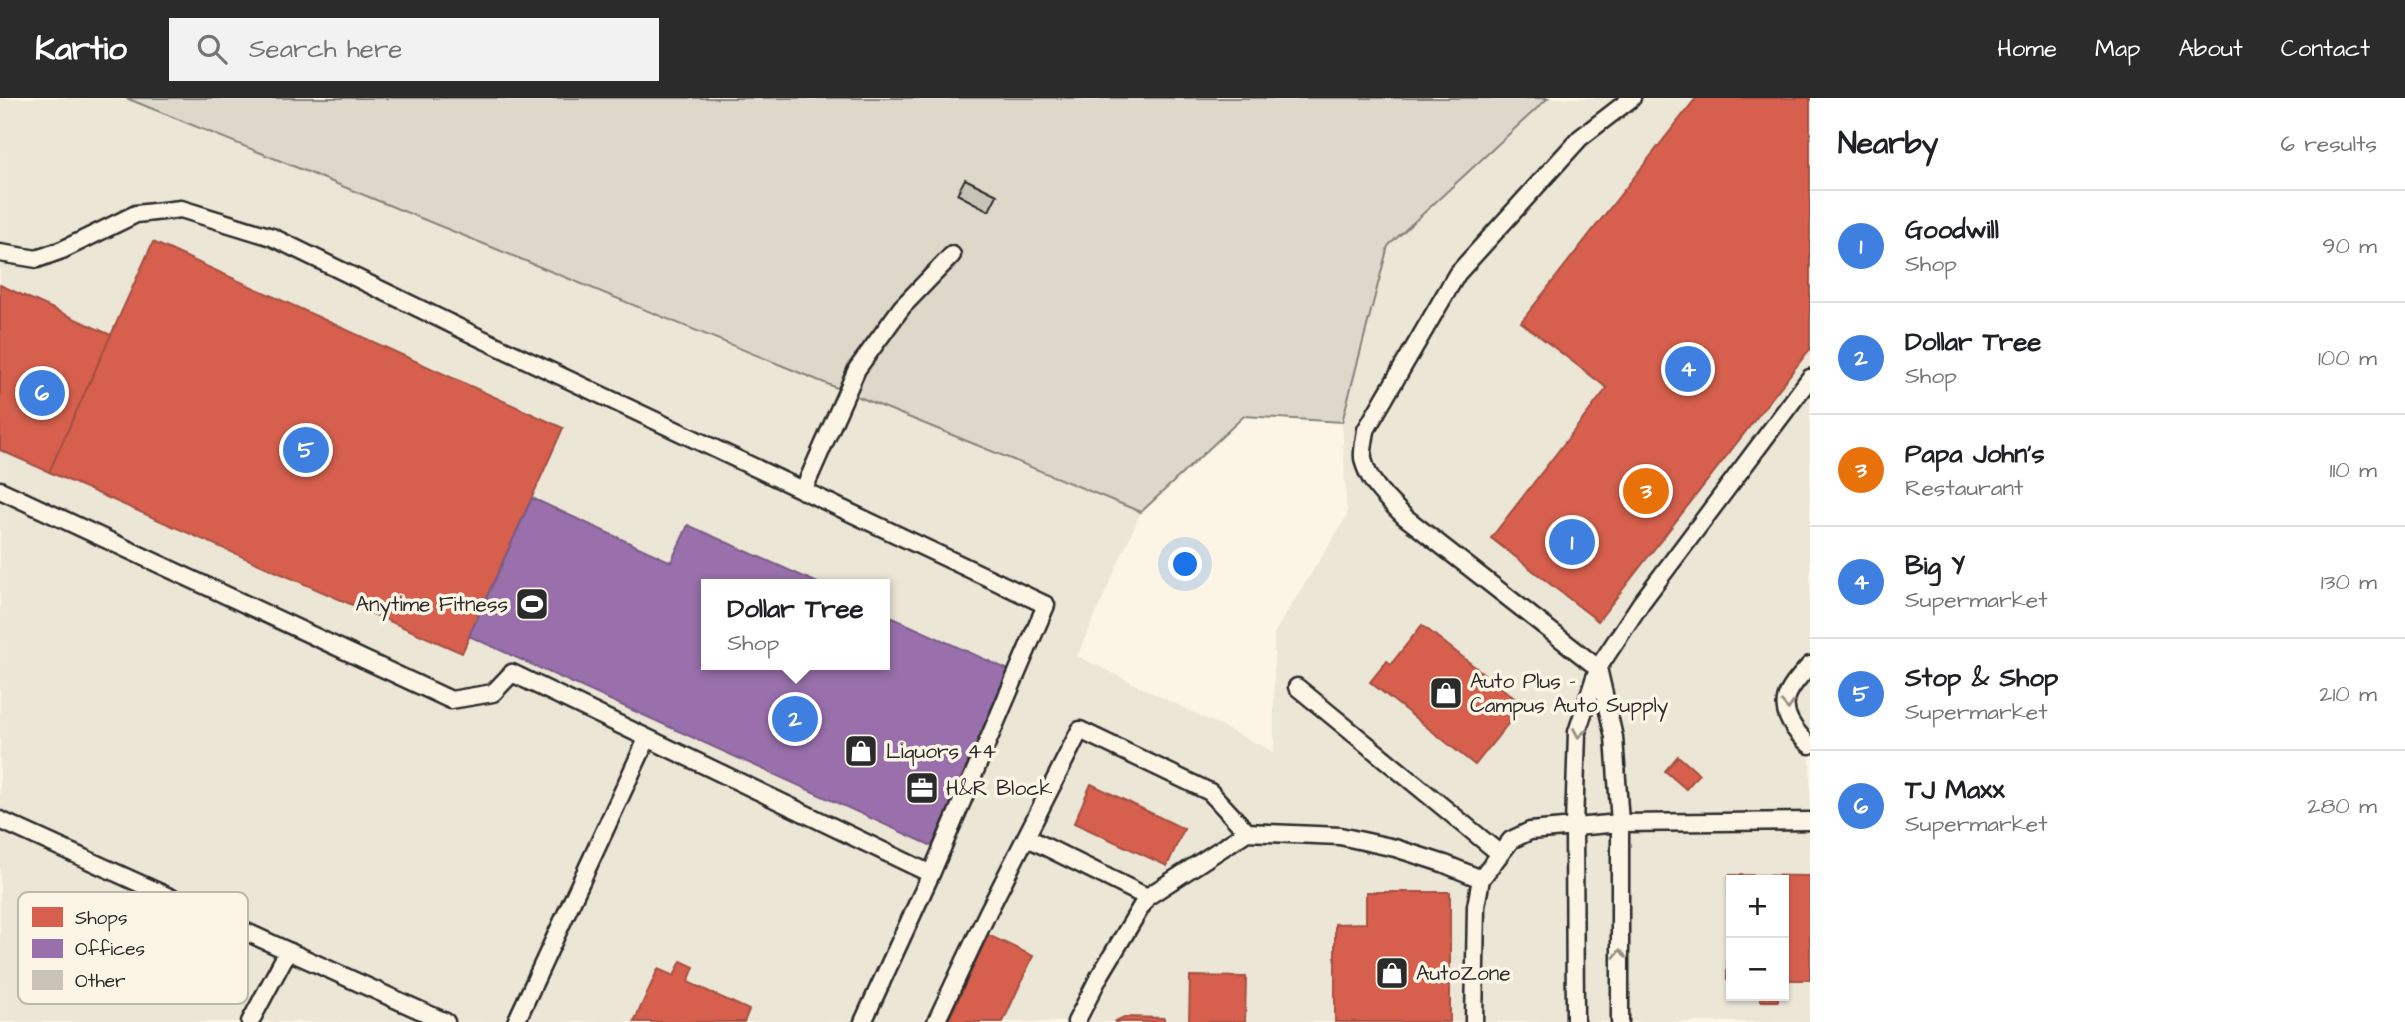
<!DOCTYPE html>
<html lang="en">
<head>
<meta charset="utf-8">
<style>
	body { margin:0; font-family:"Architects Daughter",sans-serif; background:#f2f2f2; color:#202124 }
	.controls { position:absolute; right:21px; bottom:21px; display:grid; overflow:hidden; border-radius:0px; box-shadow:0 2px 5px #0004 }
	.controls button { width:63px; height:63px; display:grid; place-items:center; padding:0; border:0; border-bottom:2px solid #e0e0e0; background:#fff; color:#202124; font:35px sans-serif }
	.you { position:absolute; left:1186px; top:467px; width:24px; height:24px; margin:-18px; border:5px solid #fff; border-radius:50%; background:#1a73e8; box-shadow:0 0 0 10px #1a73e833 }
	.badge { display:grid; place-items:center; width:46px; height:46px; border-radius:50%; background:#2b2b2b; color:#fff; font-size:23px; font-weight:700 }
	.pin { position:absolute; translate:-50% -50%; border:4px solid #fff; box-shadow:0 2px 7px #0006 }
	.popup { position:absolute; left:701px; top:481px; width:189px; height:91px; box-sizing:border-box; display:grid; place-content:center; border-radius:0px; background:#fff; filter:drop-shadow(0 2px 5px #0005); font-size:23px; white-space:nowrap; color:#757577 }
	.popup b { font-size:26px; color:#202124 }
	.popup::after { content:''; position:absolute; left:50%; top:100%; margin-left:-14px; border:14px solid transparent; border-top-color:#fff }
	.list { margin:0; padding:0; list-style:none }
	h2 { display:flex; justify-content:space-between; align-items:center; height:91px; margin:0; padding:0 28px; font-size:30px }
	h2 small { font-size:23px; font-weight:400; color:#757577 }
	.list li { display:grid; grid-template-columns:46px 1fr auto; gap:21px; align-items:center; box-sizing:border-box; height:112px; padding:0 28px; border-top:2px solid #e0e0e0 }
	.list b { display:block; font-size:26px; white-space:nowrap }
	.list p { margin:0; font-size:23px; white-space:nowrap; color:#757577 }
	.list em { font-size:23px; font-style:normal; color:#757577 }
	.icon { flex:none; width:38px; height:38px; fill:none; stroke:currentColor; stroke-width:2; stroke-linecap:round; stroke-linejoin:round }
	.map { position:relative; flex:none; width:1810px; height:924px; overflow:hidden }
	header { display:flex; align-items:center; gap:42px; box-sizing:border-box; height:98px; padding:0 35px; background:#2b2b2b; color:#fff }
	header strong { font-size:33px }
	nav { display:flex; gap:38px; margin-inline-start:auto; font-size:24px }
	.search { width:490px; height:63px; background:#f2f2f2; display:flex; align-items:center; gap:18px; box-sizing:border-box; padding:0 24px; border-radius:0px; color:#757577; font-size:26px }
	main { display:flex }
	aside { flex:1; background:#fff }
	.map>svg:first-child { display:block }
</style>
</head>
<body>
<header>
<strong>Kartio</strong>
<div class="search"><svg class="icon" aria-label="search" viewBox="0 0 24 24"><circle cx="10" cy="10" r="6"/><path d="M15 15l6 6"/></svg>Search here</div>
<nav><a>Home</a><a>Map</a><a>About</a><a>Contact</a></nav>
</header>
<main>
<div class="map">
<svg width="1810" height="924" viewBox="0 0 1810 924">
	<rect width="100%" height="100%" fill="#fcf5e5"/>
	<filter id="ink" filterUnits="userSpaceOnUse"><feTurbulence type="fractalNoise" baseFrequency=".0143" numOctaves="2"/><feDisplacementMap in="SourceGraphic" scale="14" xChannelSelector="R" yChannelSelector="G"/><feConvolveMatrix kernelMatrix="1 2 1 2 8 2 1 2 1" color-interpolation-filters="sRGB"/></filter>
	<g filter="url(#ink)">
		<path fill="#ece6d7" fill-rule="evenodd" d="M 0,0 L 126,0 L 1141,414 L 1077,558 L 1274,654 L 1274,535 L 1347,418 L 1342,324 L 1388,148 L 1548,0 L 1810,0 L 1810,924 L 0,924 ZM 706,486 L 884,486 L 884,567 L 706,567 ZM 1731,782 L 1784,782 L 1784,898 L 1731,898 Z"/>
		<path fill="#ded8ca" stroke="#84827a" stroke-width="2" d="M 126,0 L 1548,0 L 1388,148 L 1342,324 L 1244,318 L 1141,414 Z"/>
		<path fill="#d6604d" stroke="#a35043" stroke-width="2" d="M 1696,0 L 1810,0 L 1810,251 L 1598,523 L 1491,440 L 1607,290 L 1521,224 Z
			M 153,144 L 563,330 L 462,555 L 49,374 Z
			M 0,187 L 111,237 L 49,374 L 0,352 Z
			M 1422,527 L 1523,607 L 1475,667 L 1370,584 L 1387,563 L 1391,566 Z
			M 1678,658 L 1699,676 L 1686,691 L 1665,673 Z
			M 1091,686 L 1184,731 L 1167,768 L 1074,725 Z
			M 1729,777 L 1810,778 L 1810,882 L 1784,882 L 1784,782 L 1731,782 L 1731,881 L 1727,881 Z
			M 1366,794 L 1450,794 L 1450,924 L 1335,924 L 1335,826 L 1366,825 Z
			M 988,837 L 1033,858 L 1003,924 L 948,924 Z
			M 681,863 L 694,869 L 688,884 L 749,912 L 744,924 L 634,924 L 658,871 L 674,878 Z
			M 1190,878 L 1246,879 L 1245,924 L 1189,924 Z
			M 1760,898 L 1778,898 L 1778,903 L 1760,903 Z
			M 1124,919 L 1164,920 L 1164,924 L 1114,924 Z"/>
		<path fill="#9970ab" stroke="#785b85" stroke-width="2" d="M 532,400 L 671,464 L 688,427 L 820,486 L 706,486 L 706,567 L 884,567 L 884,516 L 1011,573 L 932,748 L 469,538 Z"/>
		<path fill="#c8c3b7" stroke="#2b2b2b" stroke-width="2" d="M 965,81 L 997,97 L 989,113 L 957,96 Z"/>
		<g fill="none" stroke-linecap="round" stroke-linejoin="round">
			<defs>
				<path id="lane" d="M 0,155 L 37,161 L 62,152 L 136,116 L 181,111 L 272,139 L 478,239 L 1046,507 L 931,776 L 863,924
					M 0,392 L 451,602 L 493,595 L 512,575 L 931,776
					M 803,393 L 857,271 L 902,209 L 952,157
					M 1810,567 C 1803,575 1794,584 1789,594 C 1778,614 1796,635 1810,647
					M 1297,589 L 1499,755
					M 0,722 L 288,853 L 250,924
					M 1026,739 L 1147,799
					M 288,853 L 446,924
					M 516,924 L 647,641
					M 936,924 L 988,814 L 1080,632 L 1210,694 L 1247,734
					M 1076,924 L 1099,879 L 1147,799 L 1247,734 L 1340,738 L 1395,750 L 1445,766 L 1481,781 L 1511,742 L 1530,733 L 1620,725 L 1810,723
					M 1474,924 L 1476,808 L 1481,781
					M 1575,924 L 1574,728 L 1577,634 L 1598,570 L 1641,505 L 1810,280
					M 1620,924 L 1620,725 L 1614,639 L 1598,570 L 1405,419 C 1389,403 1367,384 1363,360 C 1362,352 1365,341 1366,332 L 1457,176 L 1580,40 L 1632,0"/>
			</defs>
			<use href="#lane" stroke="#2b2b2b" stroke-width="21"/>
			<use href="#lane" stroke="#fcf5e5" stroke-width="16"/>
		</g>
		<defs><path id="oneway-chevron" d="M-2-3.5L2.5 0L-2 3.5" fill="none" stroke-width="1.6" stroke-linecap="round" stroke-linejoin="round" transform="scale(1.75)"/></defs>
		<g stroke="#949088">
			<use href="#oneway-chevron" transform="translate(1788 607) rotate(87)"/>
			<use href="#oneway-chevron" transform="translate(1579 635) rotate(100)"/>
			<use href="#oneway-chevron" transform="translate(1620 856) rotate(-90)"/>
		</g>
	</g>
	<defs>
		<symbol id="stadium-square" viewBox="-11 -11 22 22"><rect x="-9" y="-9" width="18" height="18" rx="4" fill="#2b2b2b" stroke="#fcf5e5"/><path d="M0-5a6.5 5 0 1 0 0 10a6.5 5 0 1 0 0-10ZM-3.5-1.8h7v3.6h-7Z" fill="#fff"/></symbol>
		<symbol id="shop-square" viewBox="-11 -11 22 22"><rect x="-9" y="-9" width="18" height="18" rx="4" fill="#2b2b2b" stroke="#fcf5e5"/><path d="M-5-2.5h2.3a2.7 3.5 0 0 1 5.4 0H5L5.5 6h-11ZM-1.5-2.5h3a1.5 2.3 0 0 0-3 0Z" fill="#fff"/></symbol>
		<symbol id="office-square" viewBox="-11 -11 22 22"><rect x="-9" y="-9" width="18" height="18" rx="4" fill="#2b2b2b" stroke="#fcf5e5"/><path d="M-6-3h4V-5.5h4V-3h4V5H-6ZM-1-4.5V-3h2v-1.5ZM-6 0V1H6V0Z" fill="#fff"/></symbol>
	</defs>
	<g fill-rule="evenodd">
		<use href="#stadium-square" x="513" y="487" width="38" height="38"/>
		<use href="#shop-square" x="1427" y="576" width="38" height="38"/>
		<use href="#shop-square" x="842" y="634" width="38" height="38"/>
		<use href="#office-square" x="903" y="671" width="38" height="38"/>
		<use href="#shop-square" x="1373" y="856" width="38" height="38"/>
	</g>
	<g text-anchor="middle" stroke-width="7" stroke-linejoin="round" paint-order="stroke">
		<g font-size="21" fill="#2b2b2b" stroke="#fcf5e5" text-anchor="start">
			<text x="508" y="513" text-anchor="end">Anytime Fitness</text>
			<text x="1470" y="590">Auto Plus -<tspan x="1470" dy="24">Campus Auto Supply</tspan></text>
			<text x="886" y="660">Liquors 44</text>
			<text x="946" y="697">H&amp;R Block</text>
			<text x="1416" y="882">AutoZone</text>
		</g>
	</g>
	<rect x="18" y="794" width="230" height="112" rx="10" fill="#fcf5e5" stroke="#bdb8ad" stroke-width="2"/>
	<rect x="32" y="809" width="31" height="20" fill="#d6604d"/>
	<rect x="32" y="841" width="31" height="19" fill="#9970ab"/>
	<rect x="32" y="872" width="31" height="20" fill="#c8c3b7"/>
	<g font-size="19" fill="#2b2b2b">
		<text x="75" y="826">Shops</text>
		<text x="75" y="857">Offices</text>
		<text x="75" y="889">Other</text>
	</g>
</svg>
<div class="controls">
<button>+</button>
<button>−</button>
</div>
<div class="you"></div>
<div class="pin badge" style="left:1572px;top:444px;background:#3f7fe0">1</div>
<div class="pin badge" style="left:795px;top:621px;background:#3f7fe0">2</div>
<div class="popup"><b>Dollar Tree</b>Shop</div>
<div class="pin badge" style="left:1646px;top:393px;background:#e8710a">3</div>
<div class="pin badge" style="left:1688px;top:271px;background:#3f7fe0">4</div>
<div class="pin badge" style="left:306px;top:352px;background:#3f7fe0">5</div>
<div class="pin badge" style="left:42px;top:295px;background:#3f7fe0">6</div>
</div>
<aside>
<h2>Nearby<small>6 results</small></h2>
<ul class="list">
<li><span class="badge" style="background:#3f7fe0">1</span><div><b>Goodwill</b><p>Shop</p></div><em>90 m</em></li>
<li><span class="badge" style="background:#3f7fe0">2</span><div><b>Dollar Tree</b><p>Shop</p></div><em>100 m</em></li>
<li><span class="badge" style="background:#e8710a">3</span><div><b>Papa John's</b><p>Restaurant</p></div><em>110 m</em></li>
<li><span class="badge" style="background:#3f7fe0">4</span><div><b>Big Y</b><p>Supermarket</p></div><em>130 m</em></li>
<li><span class="badge" style="background:#3f7fe0">5</span><div><b>Stop &amp; Shop</b><p>Supermarket</p></div><em>210 m</em></li>
<li><span class="badge" style="background:#3f7fe0">6</span><div><b>TJ Maxx</b><p>Supermarket</p></div><em>280 m</em></li>
</ul>
</aside>
</main>
</body>
</html>
